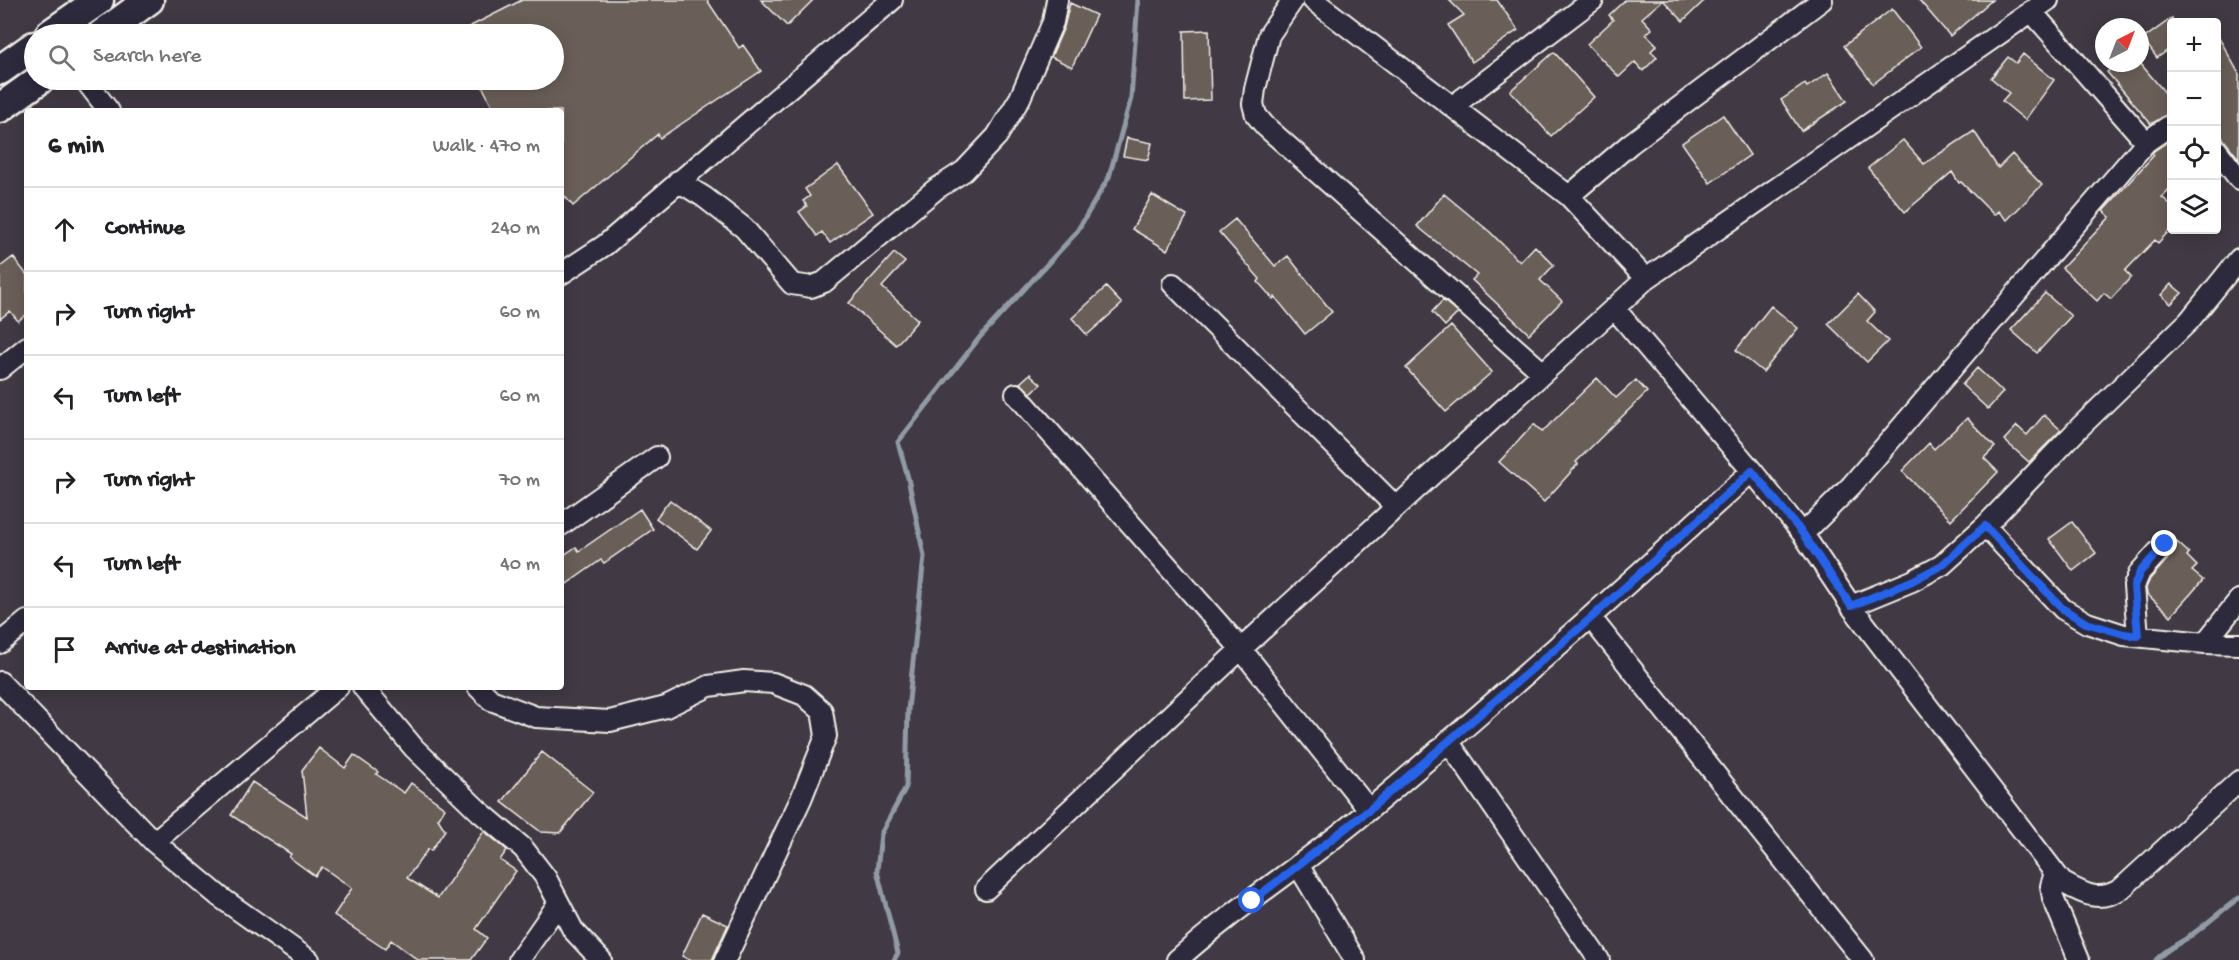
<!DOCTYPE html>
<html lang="en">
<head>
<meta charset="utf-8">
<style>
	body { margin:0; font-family:"Gochi Hand",sans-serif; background:#f2f2f2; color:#202124 }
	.controls { position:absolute; right:18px; top:18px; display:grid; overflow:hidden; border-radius:6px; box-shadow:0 3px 15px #0003 }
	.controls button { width:54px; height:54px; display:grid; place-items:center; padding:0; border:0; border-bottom:2px solid #e0e0e0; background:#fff; color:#202124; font:30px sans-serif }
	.compass { position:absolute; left:2095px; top:18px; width:54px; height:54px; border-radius:50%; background:#fff; box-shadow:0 3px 15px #0003; rotate:42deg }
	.stop { position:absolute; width:18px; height:18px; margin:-14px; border:4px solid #2563eb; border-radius:50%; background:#fff }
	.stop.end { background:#2563eb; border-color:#fff; box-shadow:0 2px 6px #0008 }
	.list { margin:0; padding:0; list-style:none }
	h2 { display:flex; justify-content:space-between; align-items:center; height:78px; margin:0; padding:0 24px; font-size:26px }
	h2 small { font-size:20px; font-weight:400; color:#757577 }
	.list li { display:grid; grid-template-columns:39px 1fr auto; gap:18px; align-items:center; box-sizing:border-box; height:84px; padding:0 24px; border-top:2px solid #e0e0e0 }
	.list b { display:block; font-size:22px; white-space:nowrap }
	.list em { font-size:20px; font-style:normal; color:#757577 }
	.icon { flex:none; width:33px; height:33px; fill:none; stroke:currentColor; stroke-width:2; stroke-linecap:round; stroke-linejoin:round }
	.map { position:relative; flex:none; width:2239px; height:960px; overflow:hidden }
	.search { position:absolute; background:#fff; box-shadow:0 3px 15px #0003; left:24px; top:24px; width:540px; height:66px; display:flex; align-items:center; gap:15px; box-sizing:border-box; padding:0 21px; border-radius:33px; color:#757577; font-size:22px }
	.panel { position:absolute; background:#fff; box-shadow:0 3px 15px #0003; left:24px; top:108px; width:540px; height:582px; border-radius:6px }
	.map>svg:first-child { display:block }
</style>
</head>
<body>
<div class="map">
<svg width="2239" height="960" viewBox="0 0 2239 960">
	<rect width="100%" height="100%" fill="#413a45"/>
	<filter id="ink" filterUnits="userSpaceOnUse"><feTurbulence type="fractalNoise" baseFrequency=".0167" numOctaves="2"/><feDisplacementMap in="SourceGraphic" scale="12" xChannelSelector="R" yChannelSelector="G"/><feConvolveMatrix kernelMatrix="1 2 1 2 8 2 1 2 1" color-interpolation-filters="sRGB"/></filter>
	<g filter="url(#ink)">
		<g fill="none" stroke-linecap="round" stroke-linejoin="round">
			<path stroke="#909ba5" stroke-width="5" d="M 894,960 L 898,953 L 877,871 L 881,834 L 906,787 L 908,710 L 924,556 L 908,478 L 898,442 L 980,337 L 1076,233 L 1109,177 L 1131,98 L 1138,0
				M 2156,960 C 2166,949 2179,944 2190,936 C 2207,924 2222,910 2239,898"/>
		</g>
		<path fill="#6a5e59" stroke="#f4f1e8" stroke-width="1.5" d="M 522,0 L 707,0 L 739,48 L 743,45 L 761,71 L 660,138 L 658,134 L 573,206 L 561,192 L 561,111 L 495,111 L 479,80 L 554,80 L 554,34 L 455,34 Z
			M 761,0 L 813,0 L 787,26 Z
			M 1449,0 L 1497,0 L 1518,30 L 1472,62 L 1448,25 L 1464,15 Z
			M 1625,0 L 1705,0 L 1683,21 L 1663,0 L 1642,18 L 1652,29 L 1646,34 L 1657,45 L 1651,51 L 1657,57 L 1643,71 L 1635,62 L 1619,77 L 1587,44 L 1613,20 L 1609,15 Z
			M 1919,0 L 1992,0 L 1950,36 Z
			M 1070,3 L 1096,15 L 1072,67 L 1051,57 L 1064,27 Z
			M 1892,9 L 1921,47 L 1873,84 L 1844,46 Z
			M 2172,18 L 2172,47 L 2157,58 L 2143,39 Z
			M 1209,30 L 1211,100 L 1185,101 L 1184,31 Z
			M 2217,34 L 2239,74 L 2239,159 L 2217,131 Z
			M 1554,52 L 1594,97 L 1551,136 L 1510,91 Z
			M 2023,54 L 2054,80 L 2025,120 L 2002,101 L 2009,93 L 1991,78 L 2008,57 L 2016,63 Z
			M 2118,63 L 2140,63 L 2172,101 L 2172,112 L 2151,124 L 2107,72 Z
			M 1828,73 L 1847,101 L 1801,131 L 1781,100 L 1805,84 L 1807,87 Z
			M 1723,115 L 1750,155 L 1710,183 L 1682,143 Z
			M 1974,131 L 1998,168 L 2012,154 L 2042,185 L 2007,220 L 1998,211 L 1994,215 L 1961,182 L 1959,183 L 1952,172 L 1905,212 L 1868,168 L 1903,140 L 1924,164 Z
			M 1127,138 L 1152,143 L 1148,160 L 1123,156 Z
			M 2172,139 L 2172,186 L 2162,197 L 2172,206 L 2172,228 L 2158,243 L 2155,240 L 2125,271 L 2131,277 L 2111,299 L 2104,293 L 2097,301 L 2062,268 L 2110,217 L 2103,211 L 2154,155 L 2152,153 L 2154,151 Z
			M 838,165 L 873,213 L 830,243 L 822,232 L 817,236 L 799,212 L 807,206 L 803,201 L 810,196 L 805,189 Z
			M 1444,194 L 1490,232 L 1520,262 L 1535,246 L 1554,265 L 1540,280 L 1562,301 L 1529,334 L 1472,280 L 1477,275 L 1417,226 Z
			M 1152,195 L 1187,216 L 1167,250 L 1132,229 Z
			M 1235,219 L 1275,266 L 1288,256 L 1332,312 L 1305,334 L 1275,297 L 1273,299 L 1258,282 L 1260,279 L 1219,232 Z
			M 894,253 L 905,262 L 882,287 L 918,320 L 896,345 L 849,303 Z
			M 13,257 L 27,275 L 27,314 L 18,321 L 10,311 L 0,319 L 0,267 Z
			M 2171,284 L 2182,293 L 2171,304 L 2161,295 Z
			M 1106,287 L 1122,304 L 1087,335 L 1072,318 Z
			M 2045,293 L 2071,316 L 2037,353 L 2011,330 Z
			M 1858,294 L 1875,312 L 1867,321 L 1888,341 L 1867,362 L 1828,324 Z
			M 1443,300 L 1458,313 L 1445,326 L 1432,312 Z
			M 1771,306 L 1798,328 L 1763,372 L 1736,350 Z
			M 1451,326 L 1492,372 L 1446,412 L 1406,368 Z
			M 1977,368 L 2003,392 L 1988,409 L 1962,385 Z
			M 1030,374 L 1041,384 L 1031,393 L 1020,383 Z
			M 1597,378 L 1616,398 L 1636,380 L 1647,392 L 1576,462 L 1578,464 L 1544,502 L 1499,462 L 1534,424 L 1542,432 Z
			M 2044,415 L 2061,430 L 2029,462 L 2004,440 L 2017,426 L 2027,435 Z
			M 1967,418 L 1995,447 L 1984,458 L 1998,472 L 1951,520 L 1902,471 L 1929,443 L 1934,449 Z
			M 670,500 L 711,531 L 697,549 L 656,518 Z
			M 640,509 L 653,529 L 604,563 L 601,560 L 561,588 L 561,557 L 576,547 L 579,551 Z
			M 2072,522 L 2096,553 L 2073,571 L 2049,539 Z
			M 2177,542 L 2189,553 L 2187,556 L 2197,566 L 2192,571 L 2203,580 L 2171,616 L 2147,594 L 2146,588 L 2150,579 L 2174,552 Z
			M 319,748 L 345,768 L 354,755 L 378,772 L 376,774 L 404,793 L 411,783 L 445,808 L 438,819 L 445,830 L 431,851 L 428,849 L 407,878 L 438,898 L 484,831 L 507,850 L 500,860 L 516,871 L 476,929 L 487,938 L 471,960 L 418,960 L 391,940 L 385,949 L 334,915 L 352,888 L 322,867 L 315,876 L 289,857 L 291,854 L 231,815 L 252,782 L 307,817 L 302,770 Z
			M 542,752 L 593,792 L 560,833 L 541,832 L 502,802 Z
			M 702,913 L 728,925 L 712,960 L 689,960 L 682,956 Z"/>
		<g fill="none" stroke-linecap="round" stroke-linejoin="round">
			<defs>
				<path id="minor" d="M 1293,0 L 1269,35 L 1255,89 L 1253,104 L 1256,115 L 1265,126 L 1543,373
					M 1313,0 L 1569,196 L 1646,279
					M 2031,11 L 2146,142
					M 85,80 L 109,111
					M 1453,106 L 1593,0
					M 2216,149 L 2239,179
					M 678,181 L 704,197 L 744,228 L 792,284 L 811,287 L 824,282 L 936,189 L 964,171 L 997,136 L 1020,98 L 1053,22 L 1057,0
					M 1569,196 L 1630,144 L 1822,0
					M 561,274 L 605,245 L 892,0
					M 1173,284 L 1396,507
					M 1614,308 L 1752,471 L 1803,534 L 1851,606 L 2062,882 C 2084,894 2098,903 2121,889 L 2239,781
					M 0,369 L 27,347
					M 1016,394 L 1241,649 L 1369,810
					M 561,525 L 657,457
					M 1985,526 L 2063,609 L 2087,623 L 2124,635 L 2205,643 L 2239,644
					M 1803,534 L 1851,486 L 2146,142 L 2172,124
					M 1851,606 L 1912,581 L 1942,565 L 1985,526 L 2080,427 L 2189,321 L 2239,259
					M 1591,618 L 1863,960
					M 2138,636 L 2134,586 L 2140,572 L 2165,544
					M 0,643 L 27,621
					M 2205,643 L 2239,600
					M 0,682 L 154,842 L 220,897 L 309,960
					M 363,687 L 414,748 L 479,811 L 523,848 L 546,878 L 573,930 L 601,960
					M 478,687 L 491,700 L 536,717 L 610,721 L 666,707 L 709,686 L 744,681 L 773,683 L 804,695 L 822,711 L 826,736 L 801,799 L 725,960
					M 1448,741 L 1599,960
					M 154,842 L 338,687
					M 1298,865 L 1355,960
					M 2055,873 L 2051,886 L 2053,898 L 2079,960
					M 986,889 L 1241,649 L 1646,279 L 2048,0
					M 519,960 L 558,904
					M 1177,960 C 1238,905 1308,862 1370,809 C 1500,699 1627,585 1752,471"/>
				<path id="highway" d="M 50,34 L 99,0
					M 102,34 L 149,0
					M 0,70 L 34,46
					M 0,108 L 39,80"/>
			</defs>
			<use href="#minor" stroke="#f4f1e8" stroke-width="24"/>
			<use href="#highway" stroke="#f4f1e8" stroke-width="33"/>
			<use href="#minor" stroke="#2f2a3d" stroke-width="20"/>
			<use href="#highway" stroke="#2f2a3d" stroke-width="28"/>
		</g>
	</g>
	<g fill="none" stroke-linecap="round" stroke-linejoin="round" filter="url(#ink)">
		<path stroke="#2563eb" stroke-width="8" d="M 1252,901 L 1369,810 L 1591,618 L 1752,471 L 1803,534 L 1851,606 L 1912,581 L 1942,565 L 1985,526 L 2063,609 L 2086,623 L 2124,634 L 2138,636 L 2134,586 L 2140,572 L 2165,544"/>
	</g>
</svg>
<div class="controls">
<button>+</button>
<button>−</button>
<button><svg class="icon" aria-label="locate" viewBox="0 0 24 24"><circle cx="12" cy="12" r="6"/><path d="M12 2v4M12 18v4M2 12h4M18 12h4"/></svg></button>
<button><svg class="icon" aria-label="layers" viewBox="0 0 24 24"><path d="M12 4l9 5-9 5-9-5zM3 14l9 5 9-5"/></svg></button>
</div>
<svg class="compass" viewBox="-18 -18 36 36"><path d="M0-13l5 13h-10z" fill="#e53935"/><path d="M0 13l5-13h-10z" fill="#757577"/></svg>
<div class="stop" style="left:1252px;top:901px"></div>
<div class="stop end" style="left:2165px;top:544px"></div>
<div class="search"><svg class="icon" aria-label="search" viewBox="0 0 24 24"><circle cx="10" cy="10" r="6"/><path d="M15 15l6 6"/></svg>Search here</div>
<section class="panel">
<h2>6 min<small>Walk · 470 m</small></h2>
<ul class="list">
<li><svg class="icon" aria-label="ahead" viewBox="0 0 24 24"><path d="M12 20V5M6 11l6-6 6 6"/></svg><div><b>Continue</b></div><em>240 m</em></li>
<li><svg class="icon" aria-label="right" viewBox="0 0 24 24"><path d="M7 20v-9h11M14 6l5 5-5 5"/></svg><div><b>Turn right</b></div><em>60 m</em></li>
<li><svg class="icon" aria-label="left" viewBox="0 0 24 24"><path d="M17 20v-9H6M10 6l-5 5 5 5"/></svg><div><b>Turn left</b></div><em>60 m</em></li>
<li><svg class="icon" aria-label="right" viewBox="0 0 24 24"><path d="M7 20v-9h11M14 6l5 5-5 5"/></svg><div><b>Turn right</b></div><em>70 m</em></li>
<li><svg class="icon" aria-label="left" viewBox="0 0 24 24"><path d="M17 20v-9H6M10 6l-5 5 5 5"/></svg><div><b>Turn left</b></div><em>40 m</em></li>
<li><svg class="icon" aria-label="arrive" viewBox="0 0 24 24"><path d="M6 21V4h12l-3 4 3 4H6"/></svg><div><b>Arrive at destination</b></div></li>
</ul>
</section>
</div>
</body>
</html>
